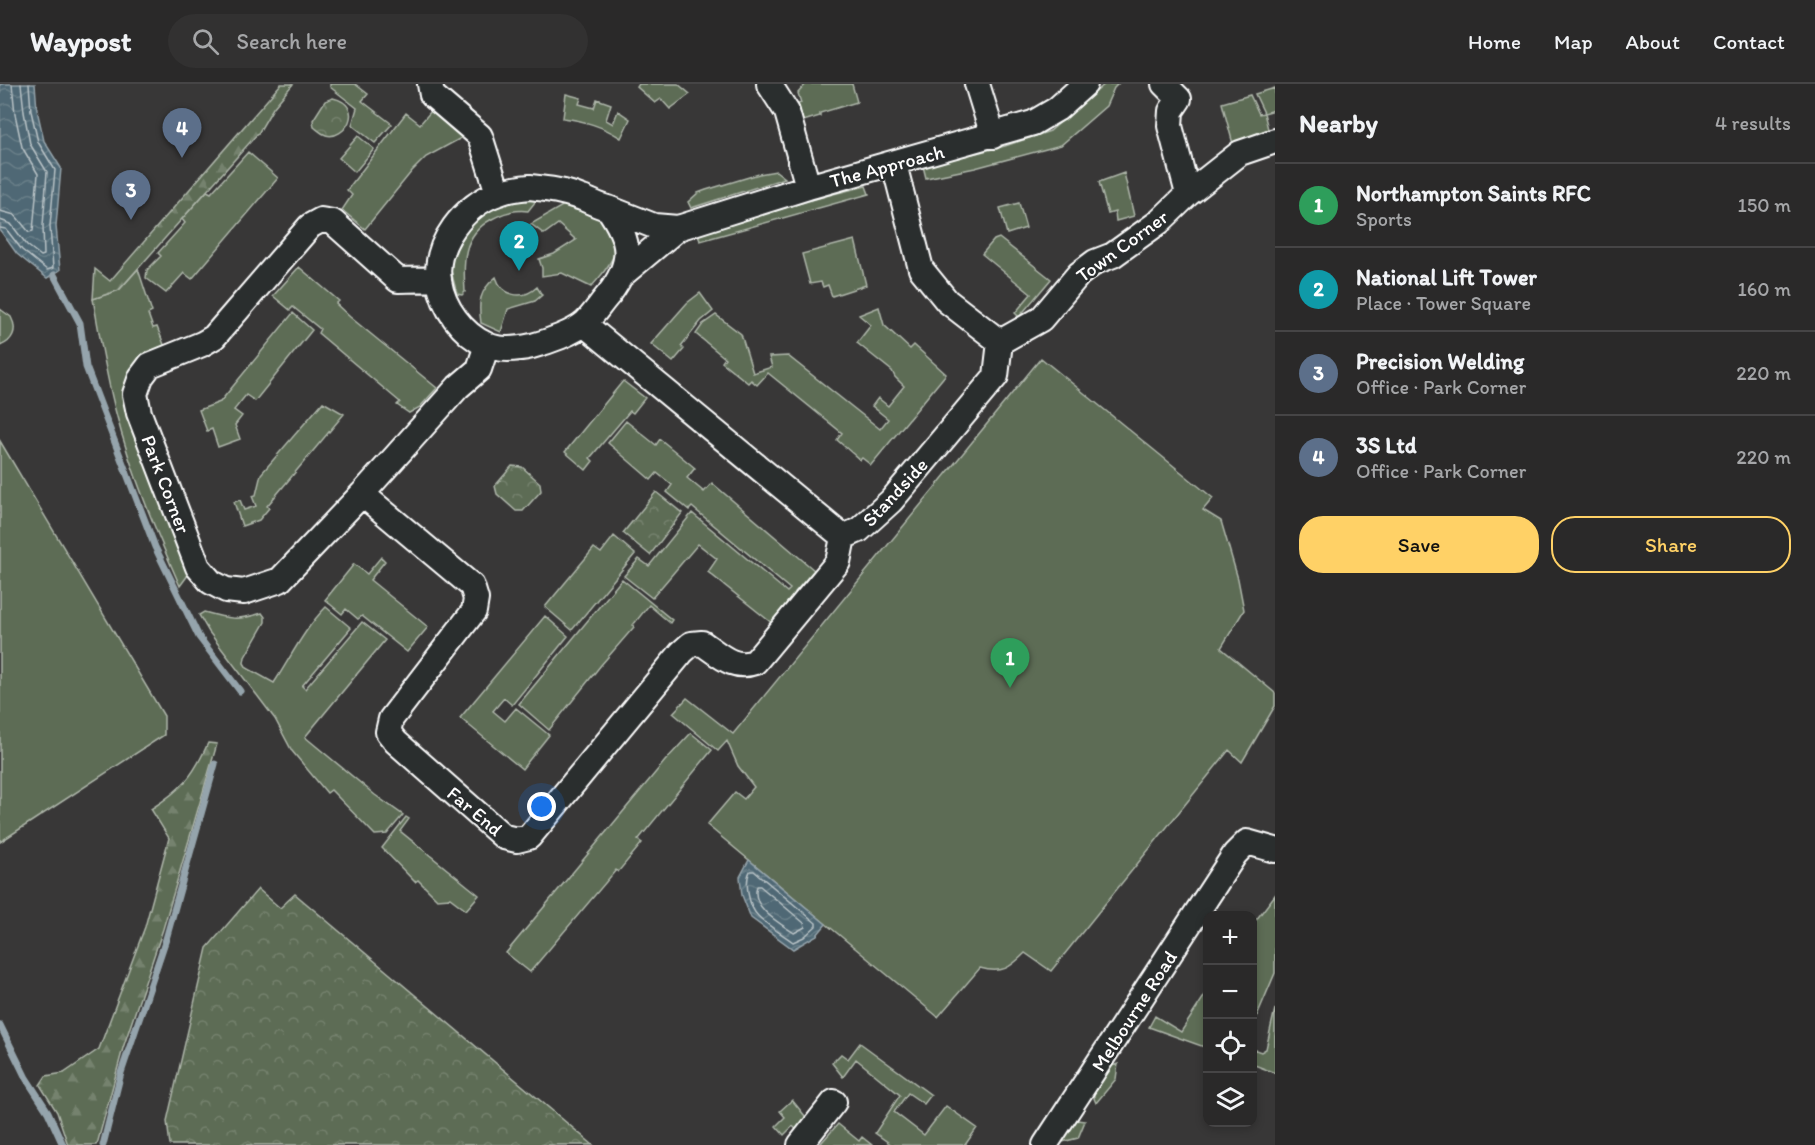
<!DOCTYPE html>
<html lang="en">
<head>
<meta charset="utf-8">
<style>
	body { margin:0; font-family:Itim,sans-serif; background:#323131; color:#f1f3f6 }
	.controls { position:absolute; right:18px; bottom:18px; display:grid; overflow:hidden; border-radius:12px; box-shadow:0 3px 9px #0003 }
	.controls button { width:54px; height:54px; display:grid; place-items:center; padding:0; border:0; border-bottom:2px solid #464546; background:#2a2929; color:#f1f3f6; font:30px sans-serif }
	.you { position:absolute; left:542px; top:723px; width:21px; height:21px; margin:-15px; border:4px solid #fff; border-radius:50%; background:#1a73e8; box-shadow:0 0 0 9px #1a73e833 }
	.badge { display:grid; place-items:center; width:39px; height:39px; border-radius:50%; background:#ffd166; color:#fff; font-size:20px; font-weight:700 }
	.pin { position:absolute; translate:-50% -50px; filter:drop-shadow(0 2px 3px #0008) }
	.pin::after { content:''; position:absolute; top:32px; width:21px; height:18px; background:inherit; clip-path:polygon(0 0,100% 0,50% 100%) }
	.list { margin:0; padding:0; list-style:none }
	h2 { display:flex; justify-content:space-between; align-items:center; height:78px; margin:0; padding:0 24px; font-size:26px }
	h2 small { font-size:20px; font-weight:400; color:#a5a6a8 }
	.list li { display:grid; grid-template-columns:39px 1fr auto; gap:18px; align-items:center; box-sizing:border-box; height:84px; padding:0 24px; border-top:2px solid #464546 }
	.list b { display:block; font-size:22px; white-space:nowrap }
	.list p { margin:0; font-size:20px; white-space:nowrap; color:#a5a6a8 }
	.list em { font-size:20px; font-style:normal; color:#a5a6a8 }
	.actions { display:flex; gap:12px; padding:18px 24px }
	.actions a { flex:1; padding:14px 0; border:2px solid #ffd166; border-radius:24px; text-align:center; font-size:21px; color:#ffd166 }
	.actions .main { background:#ffd166; color:#111 }
	.icon { flex:none; width:33px; height:33px; fill:none; stroke:currentColor; stroke-width:2; stroke-linecap:round; stroke-linejoin:round }
	.map { position:relative; flex:none; width:1275px; height:1061px; overflow:hidden }
	header { display:flex; align-items:center; gap:36px; box-sizing:border-box; height:84px; padding:0 30px; background:#2a2929; border-bottom:2px solid #464546 }
	header strong { font-size:28px }
	nav { display:flex; gap:33px; margin-inline-start:auto; font-size:21px }
	.search { width:420px; height:54px; background:#323131; display:flex; align-items:center; gap:15px; box-sizing:border-box; padding:0 21px; border-radius:33px; color:#a5a6a8; font-size:22px }
	main { display:flex }
	aside { flex:1; background:#2a2929 }
	.map>svg:first-child { display:block }
</style>
</head>
<body>
<header>
<strong>Waypost</strong>
<div class="search"><svg class="icon" aria-label="search" viewBox="0 0 24 24"><circle cx="10" cy="10" r="6"/><path d="M15 15l6 6"/></svg>Search here</div>
<nav><a>Home</a><a>Map</a><a>About</a><a>Contact</a></nav>
</header>
<main>
<div class="map">
<svg width="1275" height="1061" viewBox="0 0 1275 1061">
	<defs>
		<pattern id="forest-firs" width="22" height="20" patternUnits="userSpaceOnUse" patternTransform="scale(1.5)"><rect width="22" height="20" fill="#5d6c55"/><path d="M5 1l3.5 6h-7zM16 11l3.5 6h-7z" fill="#75826e"/></pattern>
		<pattern id="park-crowns" width="20" height="18" patternUnits="userSpaceOnUse" patternTransform="scale(1.5)"><rect width="20" height="18" fill="#5d6c55"/><path d="M2 6a3 3 0 1 1 6 0M12 15a3 3 0 1 1 6 0" fill="none" stroke="#75826e"/></pattern>
		<pattern id="water-waves" width="16" height="10" patternUnits="userSpaceOnUse" patternTransform="scale(1.5)"><rect width="16" height="10" fill="#4f6874"/><path d="M0 5q4-4 8 0t8 0" fill="none" stroke="#697f89"/></pattern>
	</defs>
	<rect width="100%" height="100%" fill="#383737"/>
	<filter id="ink" filterUnits="userSpaceOnUse"><feTurbulence type="fractalNoise" baseFrequency=".0167" numOctaves="2"/><feDisplacementMap in="SourceGraphic" scale="12" xChannelSelector="R" yChannelSelector="G"/><feConvolveMatrix kernelMatrix="1 2 1 2 8 2 1 2 1" color-interpolation-filters="sRGB"/></filter>
	<g filter="url(#ink)">
		<path fill="#5d6c55" stroke="#aeb6aa" stroke-width="1.5" d="M 330,0 L 355,0 L 368,10 L 362,17 L 392,40 L 375,59 L 352,41 L 357,24 L 330,3 Z
			M 639,0 L 678,0 L 690,10 L 670,25 L 661,15 L 655,19 L 637,3 Z
			M 806,0 L 852,0 L 857,18 L 820,29 L 820,32 L 803,37 L 798,20 L 801,19 L 798,9 Z
			M 1105,0 L 1118,0 L 1114,4 L 1106,22 L 1061,61 L 975,84 L 926,94 L 923,82 L 1005,62 L 1050,47 Z
			M 1275,4 L 1275,26 L 1264,29 L 1268,45 L 1233,60 L 1222,19 L 1250,11 L 1259,30 L 1264,29 L 1255,10 Z
			M 566,10 L 581,14 L 579,20 L 594,24 L 597,15 L 611,20 L 606,36 L 613,40 L 618,27 L 630,35 L 621,54 C 602,42 585,37 563,34 Z
			M 432,26 L 463,53 L 426,73 L 412,87 L 365,145 L 342,126 L 352,111 L 347,106 L 406,29 L 420,40 Z
			M 358,52 L 374,65 L 355,88 L 339,74 Z
			M 248,68 L 278,94 L 192,195 L 184,189 L 166,209 L 146,194 L 147,186 L 161,172 L 158,169 L 185,139 L 182,135 L 207,107 L 211,109 Z
			M 776,87 L 785,94 L 691,124 L 688,118 L 698,109 L 706,106 L 759,90 Z
			M 1124,89 L 1134,132 L 1116,137 L 1115,128 L 1108,130 L 1099,98 Z
			M 866,102 L 869,110 L 700,157 L 698,149 L 829,111 Z
			M 539,113 L 528,127 C 515,125 503,129 492,135 C 462,151 463,178 465,208 L 462,211 L 457,210 L 451,187 L 454,164 L 475,132 L 510,116 Z
			M 569,118 C 578,123 590,126 599,132 C 631,157 611,181 591,203 L 562,189 L 542,192 L 542,184 L 539,175 L 554,170 L 576,156 L 558,140 L 544,150 L 531,140 Z
			M 1019,119 L 1026,144 L 1007,150 L 1000,124 Z
			M 999,154 L 1051,195 L 1019,233 L 1015,229 L 1031,210 L 982,170 L 994,156 Z
			M 855,156 L 866,201 L 832,212 L 828,201 L 823,203 L 821,198 L 810,200 L 802,170 Z
			M 299,183 L 339,217 L 336,220 L 350,233 L 437,304 L 420,323 L 409,329 L 397,321 L 400,318 L 318,249 L 320,245 L 293,223 L 290,226 L 273,212 Z
			M 138,185 L 152,228 L 148,230 L 153,244 L 157,243 L 165,263 L 130,296 L 191,487 L 180,502 C 155,445 131,388 116,329 C 106,291 100,253 93,215 L 119,206 Z
			M 496,193 C 502,212 522,217 537,203 L 542,211 L 535,217 L 508,225 L 501,248 L 481,239 C 478,219 479,207 496,193 Z
			M 700,209 L 713,227 L 701,237 L 681,262 L 684,265 L 673,278 L 651,260 L 687,219 Z
			M 879,223 L 884,241 L 910,265 L 914,261 L 946,290 L 871,381 L 862,374 L 860,376 L 837,356 L 842,349 L 768,289 L 757,301 L 751,296 L 748,299 L 722,278 L 725,274 L 696,250 L 703,240 L 716,231 L 741,250 L 753,289 L 772,283 L 769,273 L 788,272 L 880,345 L 888,335 L 872,322 L 878,314 L 888,322 L 904,302 L 895,293 L 892,287 L 857,259 L 871,241 L 859,231 Z
			M 0,225 L 11,233 C 18,246 13,257 0,262 Z
			M 293,229 L 312,246 L 255,317 L 246,311 L 234,326 L 242,332 L 235,341 L 240,355 L 218,363 L 212,345 L 207,347 L 199,326 L 220,318 Z
			M 1041,274 L 1213,414 L 1203,426 L 1221,437 L 1238,495 L 1244,526 L 1221,564 L 1275,609 L 1275,622 L 1242,678 L 1229,666 L 1051,887 L 1025,869 C 1010,884 1002,890 980,884 L 938,933 L 707,741 L 735,708 L 744,715 L 754,703 L 738,682 L 727,657 L 718,667 L 673,629 L 687,614 L 733,650 Z
			M 623,297 L 645,314 L 633,329 L 630,327 L 590,374 L 593,377 L 586,386 L 565,368 Z
			M 323,318 L 344,330 L 267,422 L 269,424 L 259,436 L 242,442 L 234,418 L 240,416 L 244,426 L 256,422 L 252,412 L 256,411 L 261,390 Z
			M 626,337 L 656,361 L 660,355 L 695,384 L 687,394 L 704,408 L 712,399 L 814,486 L 795,508 L 796,510 L 773,540 L 708,488 L 717,475 L 698,460 L 652,514 L 624,492 L 639,475 L 649,482 L 692,429 L 787,508 L 790,505 L 692,423 L 689,426 L 667,408 L 672,401 L 657,389 L 651,396 L 608,359 Z
			M 0,357 L 164,632 L 164,651 L 0,758 Z
			M 614,452 L 635,470 L 572,546 L 545,523 L 594,464 L 601,469 Z
			M 381,473 L 385,477 L 370,496 L 428,543 L 407,568 L 362,532 L 358,535 L 346,525 L 342,530 L 325,516 L 354,480 L 367,490 Z
			M 622,495 L 672,536 L 670,539 L 649,521 L 633,541 L 634,543 L 601,581 L 549,646 L 519,620 Z
			M 326,523 L 351,544 L 302,602 L 305,605 L 362,538 L 385,556 L 305,653 L 375,711 L 403,731 L 387,750 L 375,751 L 331,706 L 327,709 L 292,667 L 275,635 L 209,548 L 199,531 L 204,528 C 229,535 237,537 262,529 L 265,533 L 265,538 L 245,573 L 244,579 L 247,584 L 274,599 C 291,573 304,545 326,523 Z
			M 545,532 L 568,552 L 512,621 L 504,614 L 493,627 L 505,637 L 516,624 L 549,651 L 522,685 L 460,634 Z
			M 691,649 L 712,666 L 638,756 L 642,759 L 618,788 L 616,786 L 530,888 L 506,869 L 665,677 Z
			M 406,733 L 409,735 L 400,747 L 479,811 L 466,826 L 450,814 L 437,815 L 418,796 L 415,798 L 382,764 Z
			M 1275,811 L 1275,889 L 1253,941 L 1253,840 Z
			M 1207,908 L 1207,964 L 1149,943 L 1155,932 L 1181,948 Z
			M 1275,925 L 1275,989 L 1252,980 L 1253,965 L 1261,968 L 1266,965 Z
			M 860,959 L 931,1011 L 924,1020 L 908,1009 L 894,1028 L 924,1051 L 946,1022 L 977,1044 L 965,1061 L 892,1061 L 875,1049 L 900,1011 L 856,975 L 843,993 L 832,979 L 841,970 L 848,975 Z
			M 1118,980 L 1116,995 L 1096,1019 C 1088,1005 1104,982 1118,980 Z
			M 792,1016 L 805,1032 L 803,1045 L 800,1050 L 793,1042 L 784,1051 L 776,1042 L 785,1033 L 780,1027 Z
			M 1077,1036 L 1085,1037 L 1078,1054 L 1058,1059 L 1070,1038 Z
			M 838,1040 L 859,1057 L 862,1053 L 872,1061 L 823,1061 L 821,1059 Z"/>
		<path fill="url(#forest-firs)" stroke="#aeb6aa" stroke-width="1.5" d="M 281,0 L 293,0 L 273,24 L 259,48 L 119,206 L 93,215 L 95,185 L 110,197 Z
			M 208,659 L 217,660 L 163,845 L 123,964 L 98,1057 L 96,1061 L 68,1061 L 57,1028 L 40,1001 L 46,992 L 64,989 L 99,965 L 145,843 L 169,754 L 151,725 C 182,705 193,693 208,659 Z"/>
		<path fill="url(#park-crowns)" stroke="#aeb6aa" stroke-width="1.5" d="M 333,14 C 367,22 344,57 326,51 C 322,50 318,46 314,43 L 313,36 L 325,17 Z
			M 512,382 L 522,383 L 540,399 L 541,407 L 523,427 L 516,427 L 497,410 L 495,402 Z
			M 656,408 L 682,429 L 650,471 L 623,449 Z
			M 258,805 L 280,824 L 295,810 L 593,1061 L 170,1061 L 167,1037 L 207,864 Z"/>
		<path fill="url(#water-waves)" stroke="#95a4ac" stroke-width="1.5" d="M 0,0 L 35,0 L 37,26 L 44,57 L 61,84 L 56,142 L 60,186 L 47,194 L 17,170 L 0,146 Z
			M 749,776 L 826,840 L 817,851 L 793,865 L 751,834 L 742,811 L 740,793 Z"/>
		<g fill="none" stroke-linecap="round" stroke-linejoin="round">
			<path stroke="#b9c3c7" stroke-width="1.5" d="M 0,127 L 15,131 L 29,148 L 33,147 L 38,90 L 22,63 L 15,30 L 12,0
				M 0,136 L 11,140 L 27,161 L 41,172 L 44,171 L 43,142 L 47,88 L 30,60 L 24,28 L 21,0
				M 0,144 L 6,145 L 22,166 L 47,186 L 53,184 L 50,142 L 55,86 L 38,58 L 31,27 L 29,0
				M 750,787 L 754,787 L 816,839 L 816,842 L 804,853 L 793,858 C 782,850 768,842 758,832 C 749,823 744,799 750,787 Z
				M 757,802 L 760,802 L 804,839 L 805,843 L 794,849 C 779,839 750,823 757,802 Z"/>
			<path stroke="#95a4ac" stroke-width="7" d="M 54,191 L 80,239 L 86,283 L 155,463 L 199,553 L 240,607
				M 0,941 L 26,994 L 48,1028 L 63,1061
				M 103,1061 L 121,989 L 166,855 L 215,680"/>
			<defs>
				<path id="street" d="M 430,0 L 432,11 L 480,52 L 498,109
					M 769,0 L 787,28 L 808,103
					M 977,0 L 993,52
					M 1164,0 L 1179,15 L 1171,27 L 1170,42 L 1188,110
					M 530,103 C 548,105 565,107 582,114 C 591,117 598,122 608,124 C 631,157 634,177 609,210 C 601,219 594,230 586,238 C 574,249 547,258 532,262 C 518,265 500,267 487,261 C 462,250 443,223 439,197 C 433,160 465,120 499,109 C 509,105 519,104 530,103 Z
					M 608,124 L 654,142 L 678,144
					M 623,190 L 678,144 L 808,103 L 1033,39 L 1057,25 L 1085,0
					M 439,195 L 398,196 L 333,138 L 321,136 L 310,142 L 214,253 L 202,260 L 150,281 L 141,293 L 135,310 L 139,329 L 198,483 L 211,498 L 226,506 L 244,508 L 280,496 L 362,410 L 458,303 L 479,285 L 487,261
					M 584,240 L 843,453 L 859,446 L 891,417 L 996,292 L 1000,258 L 947,217 L 921,185 L 894,80
					M 1000,258 L 1041,235 L 1079,190 L 1095,178 L 1113,171 L 1159,138 L 1188,110 L 1240,69 L 1275,57
					M 362,410 L 472,502 L 476,515 L 474,527 L 391,635 L 388,648 L 396,658 L 504,753 L 517,756 L 529,753 L 682,568 L 691,560 L 702,559 C 720,571 733,586 755,578 L 838,478 L 843,453
					M 800,1061 L 834,1018
					M 1045,1061 L 1235,770 L 1247,758 L 1275,766"/>
			</defs>
			<use href="#street" stroke="#fff" stroke-width="28"/>
			<use href="#street" stroke="#2a2d2e" stroke-width="24"/>
		</g>
	</g>
	<g text-anchor="middle" stroke-width="4.5" stroke-linejoin="round" paint-order="stroke">
		<g font-size="20" fill="#fff" stroke="#2a2d2e">
			<text transform="translate(887 82) rotate(-15)" y="7">The Approach</text>
			<text transform="translate(1122 162) rotate(-36)" y="7">Town Corner</text>
			<text transform="translate(166 400) rotate(69)" y="7">Park Corner</text>
			<text transform="translate(895 408) rotate(-47)" y="7">Standside</text>
			<text transform="translate(475 727) rotate(40)" y="7">Far End</text>
			<text transform="translate(1134 927) rotate(-57)" y="7">Melbourne Road</text>
		</g>
	</g>
</svg>
<div class="controls">
<button>+</button>
<button>−</button>
<button><svg class="icon" aria-label="locate" viewBox="0 0 24 24"><circle cx="12" cy="12" r="6"/><path d="M12 2v4M12 18v4M2 12h4M18 12h4"/></svg></button>
<button><svg class="icon" aria-label="layers" viewBox="0 0 24 24"><path d="M12 4l9 5-9 5-9-5zM3 14l9 5 9-5"/></svg></button>
</div>
<div class="you"></div>
<div class="pin badge" style="left:1010px;top:604px;background:#2e9e5b">1</div>
<div class="pin badge" style="left:519px;top:187px;background:#0f9aa8">2</div>
<div class="pin badge" style="left:131px;top:136px;background:#5c6f8a">3</div>
<div class="pin badge" style="left:182px;top:74px;background:#5c6f8a">4</div>
</div>
<aside>
<h2>Nearby<small>4 results</small></h2>
<ul class="list">
<li><span class="badge" style="background:#2e9e5b">1</span><div><b>Northampton Saints RFC</b><p>Sports</p></div><em>150 m</em></li>
<li><span class="badge" style="background:#0f9aa8">2</span><div><b>National Lift Tower</b><p>Place · Tower Square</p></div><em>160 m</em></li>
<li><span class="badge" style="background:#5c6f8a">3</span><div><b>Precision Welding</b><p>Office · Park Corner</p></div><em>220 m</em></li>
<li><span class="badge" style="background:#5c6f8a">4</span><div><b>3S Ltd</b><p>Office · Park Corner</p></div><em>220 m</em></li>
</ul>
<div class="actions"><a class="main">Save</a><a>Share</a></div>
</aside>
</main>
</body>
</html>
